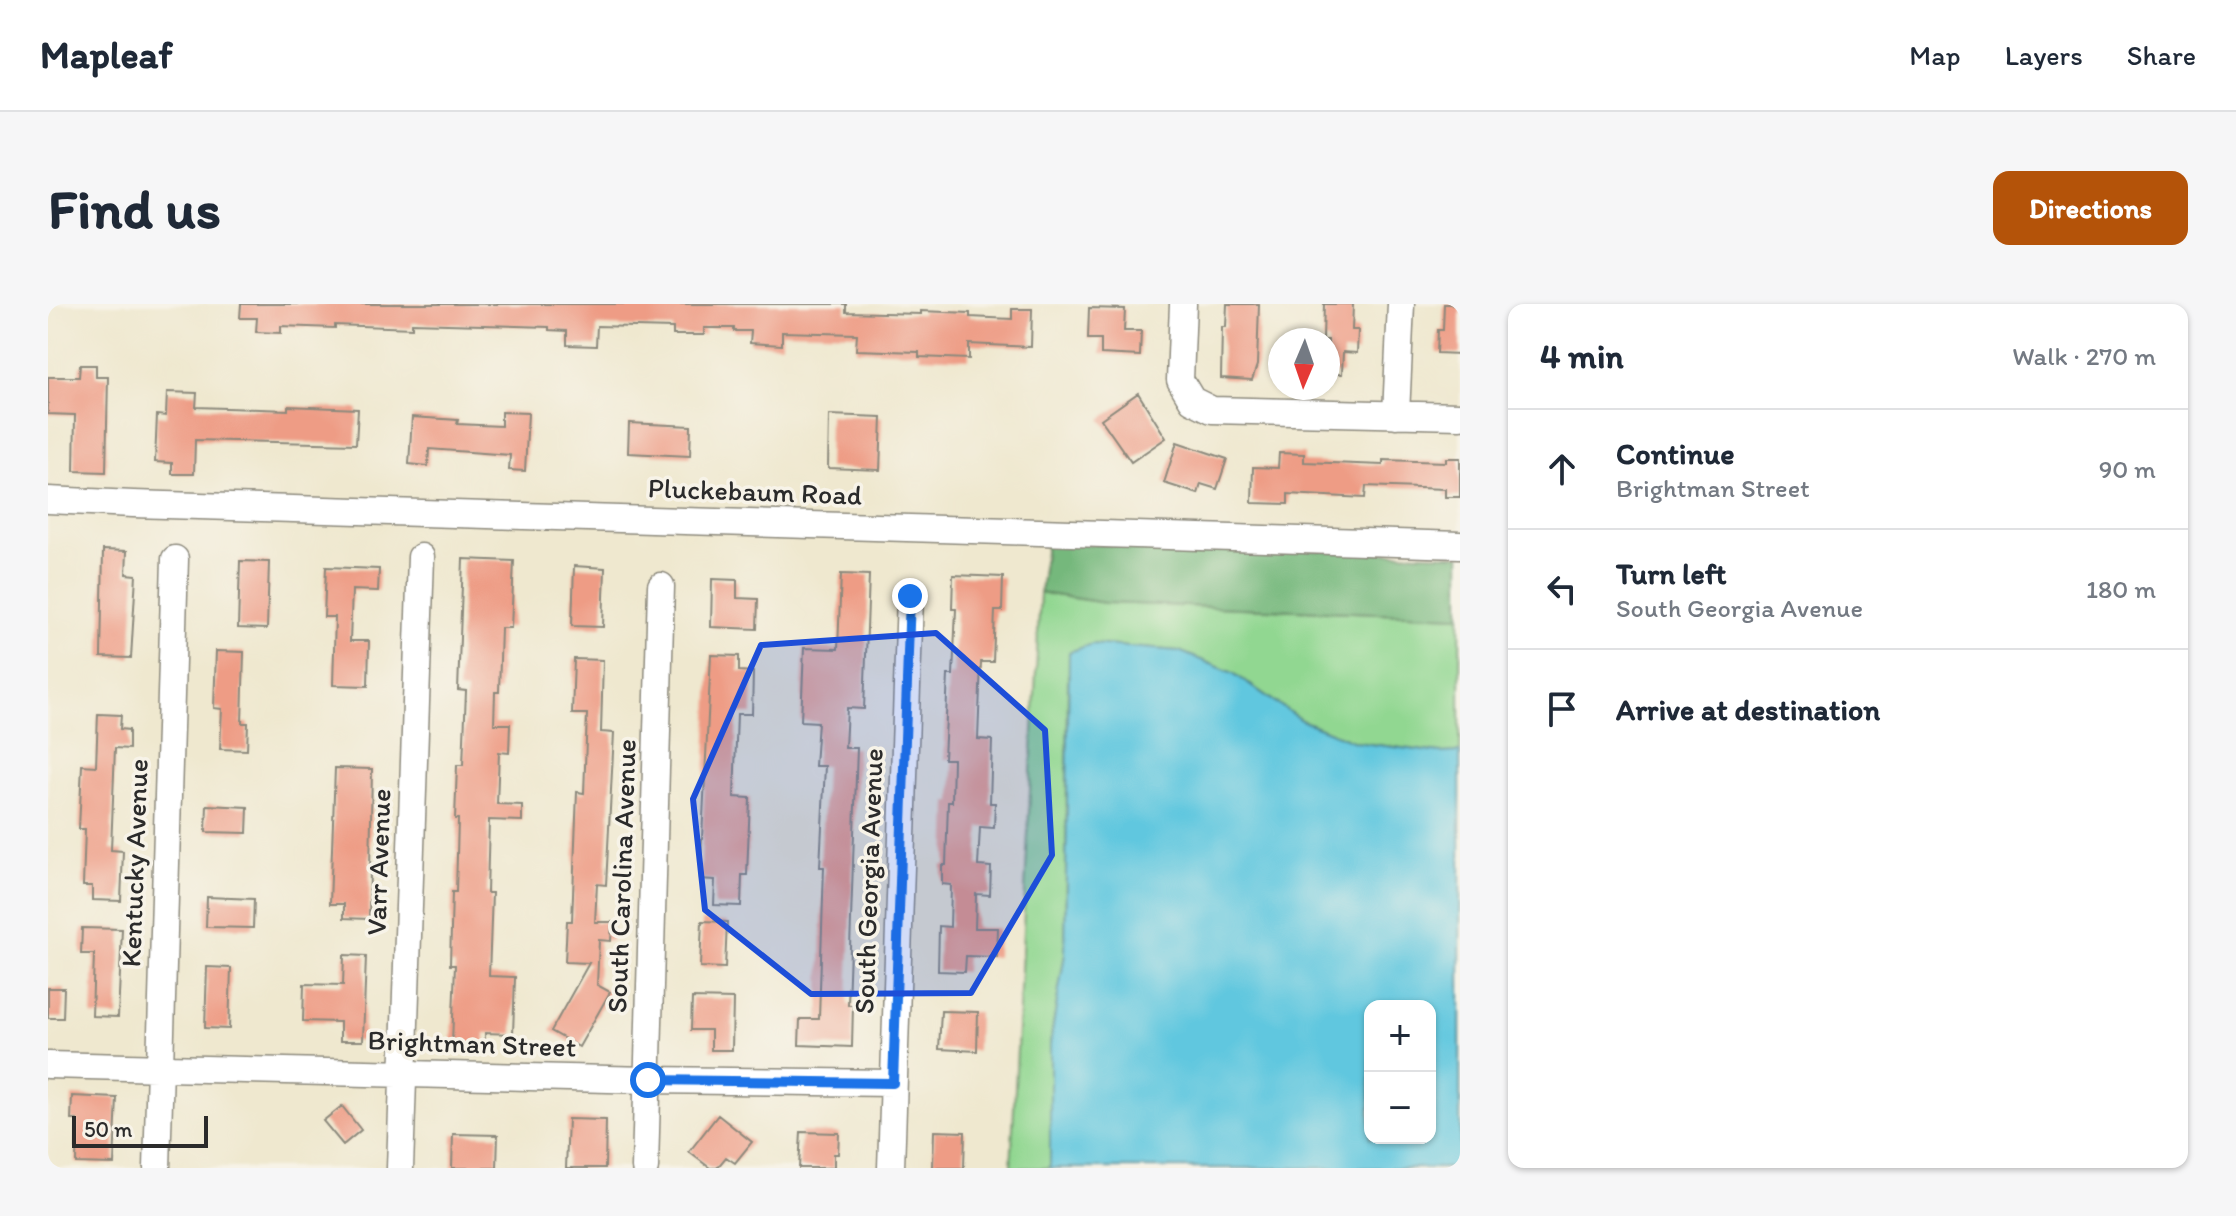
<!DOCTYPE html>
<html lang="en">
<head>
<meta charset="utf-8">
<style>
	body { margin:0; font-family:Itim,sans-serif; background:#f6f6f7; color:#1f2937 }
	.controls { position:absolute; right:24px; bottom:24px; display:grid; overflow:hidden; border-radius:16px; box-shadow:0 2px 6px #0004 }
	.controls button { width:72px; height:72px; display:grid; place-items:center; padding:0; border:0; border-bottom:2px solid #e0e1e3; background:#fff; color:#1f2937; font:40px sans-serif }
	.compass { position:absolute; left:1220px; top:24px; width:72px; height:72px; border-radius:50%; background:#fff; box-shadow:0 2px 6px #0004; rotate:182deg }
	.scale { position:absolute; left:24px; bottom:20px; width:136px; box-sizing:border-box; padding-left:8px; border:4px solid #2b2b2b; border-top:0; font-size:22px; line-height:28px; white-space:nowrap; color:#2b2b2b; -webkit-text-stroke:6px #f7f3e8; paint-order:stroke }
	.stop { position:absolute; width:24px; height:24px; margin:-18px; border:6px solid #1a73e8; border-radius:50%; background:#fff }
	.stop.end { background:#1a73e8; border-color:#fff; box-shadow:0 2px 8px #0008 }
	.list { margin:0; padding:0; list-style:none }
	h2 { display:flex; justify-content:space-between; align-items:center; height:104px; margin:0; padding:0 32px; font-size:34px }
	h2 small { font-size:26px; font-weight:400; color:#747a83 }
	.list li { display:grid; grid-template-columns:52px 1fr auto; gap:24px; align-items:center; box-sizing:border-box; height:120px; padding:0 32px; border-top:2px solid #e0e1e3 }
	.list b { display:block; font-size:30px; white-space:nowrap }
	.list p { margin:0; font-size:26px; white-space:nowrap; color:#747a83 }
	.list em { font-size:26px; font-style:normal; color:#747a83 }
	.icon { flex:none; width:44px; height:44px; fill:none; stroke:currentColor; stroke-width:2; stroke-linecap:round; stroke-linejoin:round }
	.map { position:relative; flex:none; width:1412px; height:864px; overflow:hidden; border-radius:16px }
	header { display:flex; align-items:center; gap:48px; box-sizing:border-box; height:112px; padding:0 40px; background:#fff; border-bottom:2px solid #e0e1e3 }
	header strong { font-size:38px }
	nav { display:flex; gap:44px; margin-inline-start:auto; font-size:28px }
	.intro { display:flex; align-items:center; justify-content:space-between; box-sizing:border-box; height:192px; padding:0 48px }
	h1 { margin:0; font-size:56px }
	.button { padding:20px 36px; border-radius:16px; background:#b45309; color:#fff; font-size:28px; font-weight:700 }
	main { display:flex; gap:48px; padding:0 48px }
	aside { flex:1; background:#fff; border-radius:16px; box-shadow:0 2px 6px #0004 }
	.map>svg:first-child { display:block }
</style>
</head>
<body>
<header>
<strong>Mapleaf</strong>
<nav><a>Map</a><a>Layers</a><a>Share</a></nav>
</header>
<div class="intro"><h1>Find us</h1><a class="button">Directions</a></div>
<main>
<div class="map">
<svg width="1412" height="864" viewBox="0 0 1412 864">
	<rect width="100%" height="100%" fill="#f7f3e8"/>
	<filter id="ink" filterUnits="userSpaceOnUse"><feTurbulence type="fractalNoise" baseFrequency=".0125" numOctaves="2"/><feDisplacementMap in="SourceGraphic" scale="16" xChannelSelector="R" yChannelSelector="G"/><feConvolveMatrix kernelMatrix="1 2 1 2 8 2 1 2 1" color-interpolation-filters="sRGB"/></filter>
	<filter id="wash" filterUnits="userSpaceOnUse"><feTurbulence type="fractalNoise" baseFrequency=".006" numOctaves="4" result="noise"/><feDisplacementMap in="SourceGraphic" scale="32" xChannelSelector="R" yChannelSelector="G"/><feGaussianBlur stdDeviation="1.8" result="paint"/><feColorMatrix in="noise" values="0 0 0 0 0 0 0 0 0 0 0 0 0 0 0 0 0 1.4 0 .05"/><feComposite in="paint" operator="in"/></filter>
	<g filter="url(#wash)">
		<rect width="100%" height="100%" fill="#efe8cf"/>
		<path fill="#91d791" stroke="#5e815e" stroke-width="2" d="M 992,289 L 1057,299 L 1412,312 L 1412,448 L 1393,449 L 1307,438 L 1253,416 L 1185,369 L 1131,347 L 1044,340 L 1020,371 L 1017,650 L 1002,740 L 1002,864 L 963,864 Z"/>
		<path fill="#74b87b" stroke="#507253" stroke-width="2" d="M 998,239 L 1412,251 L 1412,312 L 1057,299 L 992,289 Z"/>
		<path fill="#61c7df" stroke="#467985" stroke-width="2" fill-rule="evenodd" d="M 1044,340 L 1131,347 L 1185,369 L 1253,416 L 1307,438 L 1392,449 L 1412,448 L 1412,864 L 1002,864 L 1002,740 L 1017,649 L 1021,348 ZM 1322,702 L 1382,702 L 1382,834 L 1322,834 Z"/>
		<g id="blocks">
			<path fill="#ee9c85" d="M 193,0 L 798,0 L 798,8 L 873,10 L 873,7 L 922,9 L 922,13 L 964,15 L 964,5 L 984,5 L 983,43 L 921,40 L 921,55 L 871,53 L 871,48 L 808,46 L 809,30 L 734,28 L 734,41 L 702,39 L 703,27 L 686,27 L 686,24 L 656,24 L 656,31 L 625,31 L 625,24 L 549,22 L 548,42 L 519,41 L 519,27 L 501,26 L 501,23 L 364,19 L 364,24 L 287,21 L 287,24 L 233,22 L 233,29 L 208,28 L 209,14 L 192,14 Z
				M 1179,0 L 1211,0 L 1209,61 L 1204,76 L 1173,74 L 1174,23 L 1178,23 Z
				M 1276,0 L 1305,0 L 1304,26 L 1310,26 L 1309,49 L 1295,48 L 1294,70 L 1280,70 L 1280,36 L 1275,36 Z
				M 1396,0 L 1412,0 L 1412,50 L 1389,49 L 1390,26 L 1395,26 Z
				M 1041,4 L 1077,5 L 1076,27 L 1093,27 L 1092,52 L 1053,50 L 1053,35 L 1040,35 Z
				M 32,61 L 48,61 L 48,73 L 60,73 L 58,168 L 26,167 L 27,111 L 0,110 L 0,73 L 31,73 Z
				M 119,88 L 149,89 L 148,103 L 240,106 L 240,102 L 310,105 L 308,140 L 147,136 L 146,170 L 124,170 L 124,159 L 107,158 L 109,111 L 118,112 Z
				M 1090,89 L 1118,134 L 1083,158 L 1053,115 Z
				M 453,108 L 480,109 L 477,167 L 461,166 L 462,151 L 381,145 L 380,162 L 361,160 L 364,113 L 410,116 L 409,120 L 453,122 Z
				M 781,111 L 834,113 L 832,166 L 780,164 Z
				M 581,119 L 643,122 L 642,152 L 580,149 Z
				M 1129,138 L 1179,155 L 1169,185 L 1153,180 L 1150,190 L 1116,179 Z
				M 1231,149 L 1256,150 L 1256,158 L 1335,161 L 1335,156 L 1398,158 L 1398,154 L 1412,154 L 1412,193 L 1397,193 L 1397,185 L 1318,182 L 1317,194 L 1240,190 L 1240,200 L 1204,199 L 1205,163 L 1230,164 Z
				M 55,246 L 79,247 L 78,270 L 88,271 L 83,354 L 53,353 Z
				M 415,255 L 466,257 L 463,324 L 453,324 L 451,388 L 447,388 L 446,420 L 462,420 L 461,449 L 451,448 L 449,500 L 474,501 L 474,517 L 441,516 L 439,589 L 444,589 L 441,672 L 467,673 L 465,730 L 437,729 L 437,741 L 404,740 L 407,661 L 402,661 L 404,588 L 408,588 L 410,515 L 407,515 L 409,461 L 415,461 L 418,387 L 410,386 Z
				M 192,257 L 221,258 L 219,325 L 190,324 Z
				M 526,262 L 557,264 L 555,323 L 524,322 Z
				M 278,263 L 331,265 L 330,287 L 304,286 L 302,337 L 321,337 L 320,382 L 285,381 L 287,313 L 276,313 Z
				M 793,270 L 821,271 L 816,405 L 799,404 L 797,444 L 809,444 L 800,701 L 805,701 L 804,743 L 751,741 L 752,715 L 771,715 L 776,563 L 772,563 L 777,462 L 767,462 L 770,418 L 753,417 L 756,344 L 790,345 Z
				M 905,271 L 955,273 L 954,307 L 947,307 L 945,358 L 933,358 L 930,435 L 944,436 L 942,499 L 947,499 L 946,524 L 932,523 L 930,562 L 943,563 L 942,591 L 928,590 L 927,624 L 950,624 L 949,653 L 918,652 L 917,668 L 890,667 L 891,622 L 902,623 L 903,581 L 894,580 L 894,561 L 898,561 L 900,498 L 904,498 L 905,455 L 896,455 L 900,371 L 905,371 L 908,305 L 904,305 Z
				M 664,275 L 689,276 L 689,294 L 710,295 L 709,325 L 663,323 Z
				M 168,347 L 196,348 L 194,419 L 200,419 L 199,446 L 172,445 L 174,405 L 166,404 Z
				M 663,351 L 691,352 L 691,367 L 705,368 L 704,410 L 689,410 L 686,493 L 702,494 L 699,571 L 694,571 L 693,602 L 666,601 L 667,576 L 652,575 Z
				M 526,355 L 555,356 L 553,428 L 566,429 L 558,581 L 549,580 L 547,618 L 564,618 L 563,637 L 551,636 L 549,681 L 562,688 L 531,743 L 503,727 L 541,659 L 517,658 L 519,617 L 524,617 L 529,488 L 536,489 L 539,410 L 524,410 Z
				M 50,410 L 73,411 L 72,425 L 81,426 L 81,445 L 67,444 L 63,546 L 75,547 L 73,597 L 44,596 L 44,582 L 35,582 L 37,525 L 31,525 L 34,461 L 48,462 Z
				M 287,464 L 324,465 L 321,615 L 296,614 L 296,600 L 282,600 Z
				M 159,501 L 200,503 L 199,529 L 158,528 Z
				M 159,593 L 206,595 L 205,624 L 158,623 Z
				M 654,617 L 679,618 L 677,664 L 652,663 Z
				M 34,624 L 74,625 L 70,713 L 44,712 L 46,650 L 33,650 Z
				M 296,651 L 318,652 L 315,737 L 292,737 L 292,718 L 255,717 L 256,680 L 295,681 Z
				M 159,663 L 183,664 L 181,725 L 157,724 Z
				M 0,684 L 16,684 L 15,714 L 0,714 Z
				M 644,694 L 685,695 L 684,746 L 663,746 L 663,726 L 643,726 Z
				M 893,707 L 930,708 L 929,747 L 891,745 Z
				M 24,792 L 69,794 L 66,860 L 28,859 L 29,816 L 23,816 Z
				M 294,802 L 313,826 L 295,841 L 275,817 Z
				M 670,811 L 704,838 L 687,859 L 678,853 L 669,864 L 662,864 L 641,848 Z
				M 520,815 L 558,816 L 557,864 L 518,864 Z
				M 886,827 L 917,828 L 916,864 L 885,864 Z
				M 753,828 L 791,829 L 790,850 L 786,850 L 786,864 L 751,864 Z
				M 405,830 L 450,831 L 449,864 L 404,864 Z"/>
		</g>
	</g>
	<g filter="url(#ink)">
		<use href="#blocks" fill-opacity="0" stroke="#8d8a7d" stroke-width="2"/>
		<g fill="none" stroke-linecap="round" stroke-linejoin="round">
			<defs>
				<path id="minor" d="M 1135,0 L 1132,76 L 1144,96 L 1164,106 L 1412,112
					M 1348,111 L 1353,0
					M 0,196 L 85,200 L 1412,241
					M 0,761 L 600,776 L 845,779
					M 109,864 L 127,255
					M 352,864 L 373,253
					M 597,864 L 613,282
					M 843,864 L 862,292"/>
			</defs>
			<use href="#minor" stroke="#8d8a7d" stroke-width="29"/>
			<use href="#minor" stroke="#fff" stroke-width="26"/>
		</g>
	</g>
	<g fill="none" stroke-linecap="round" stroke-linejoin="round" filter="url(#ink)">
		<path stroke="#1a73e8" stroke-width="10" d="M 600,776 L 845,779 L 862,292"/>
	</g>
	<path fill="#1d4ed8" fill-opacity="0.2" stroke="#1d4ed8" stroke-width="6" stroke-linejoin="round" d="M 888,329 L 997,426 L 1004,551 L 923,689 L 763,690 L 657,606 L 645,495 L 713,341 Z"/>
	<g text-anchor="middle" stroke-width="7" stroke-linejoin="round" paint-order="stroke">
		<g font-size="28" fill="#2b2b2b" stroke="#f7f3e8">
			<text transform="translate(707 187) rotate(2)" y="10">Pluckebaum Road</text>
			<text transform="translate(330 558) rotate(-88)" y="10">Varr Avenue</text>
			<text transform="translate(86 559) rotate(-88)" y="10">Kentucky Avenue</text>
			<text transform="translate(573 572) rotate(-88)" y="10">South Carolina Avenue</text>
			<text transform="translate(820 577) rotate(-88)" y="10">South Georgia Avenue</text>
			<text transform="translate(424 739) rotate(2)" y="10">Brightman Street</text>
		</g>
	</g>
</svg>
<div class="controls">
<button>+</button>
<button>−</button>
</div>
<svg class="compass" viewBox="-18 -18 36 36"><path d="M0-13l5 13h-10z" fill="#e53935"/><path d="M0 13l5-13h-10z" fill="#747a83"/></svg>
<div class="scale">50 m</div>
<div class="stop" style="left:600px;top:776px"></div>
<div class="stop end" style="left:862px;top:292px"></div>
</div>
<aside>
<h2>4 min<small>Walk · 270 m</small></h2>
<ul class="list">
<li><svg class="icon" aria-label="ahead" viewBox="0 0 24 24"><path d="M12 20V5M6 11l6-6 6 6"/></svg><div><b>Continue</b><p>Brightman Street</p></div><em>90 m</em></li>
<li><svg class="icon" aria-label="left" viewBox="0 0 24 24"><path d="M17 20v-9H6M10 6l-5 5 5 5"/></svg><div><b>Turn left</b><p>South Georgia Avenue</p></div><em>180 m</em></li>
<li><svg class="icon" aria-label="arrive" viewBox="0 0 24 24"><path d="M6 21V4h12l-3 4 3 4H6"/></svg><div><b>Arrive at destination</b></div></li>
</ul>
</aside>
</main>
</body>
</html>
